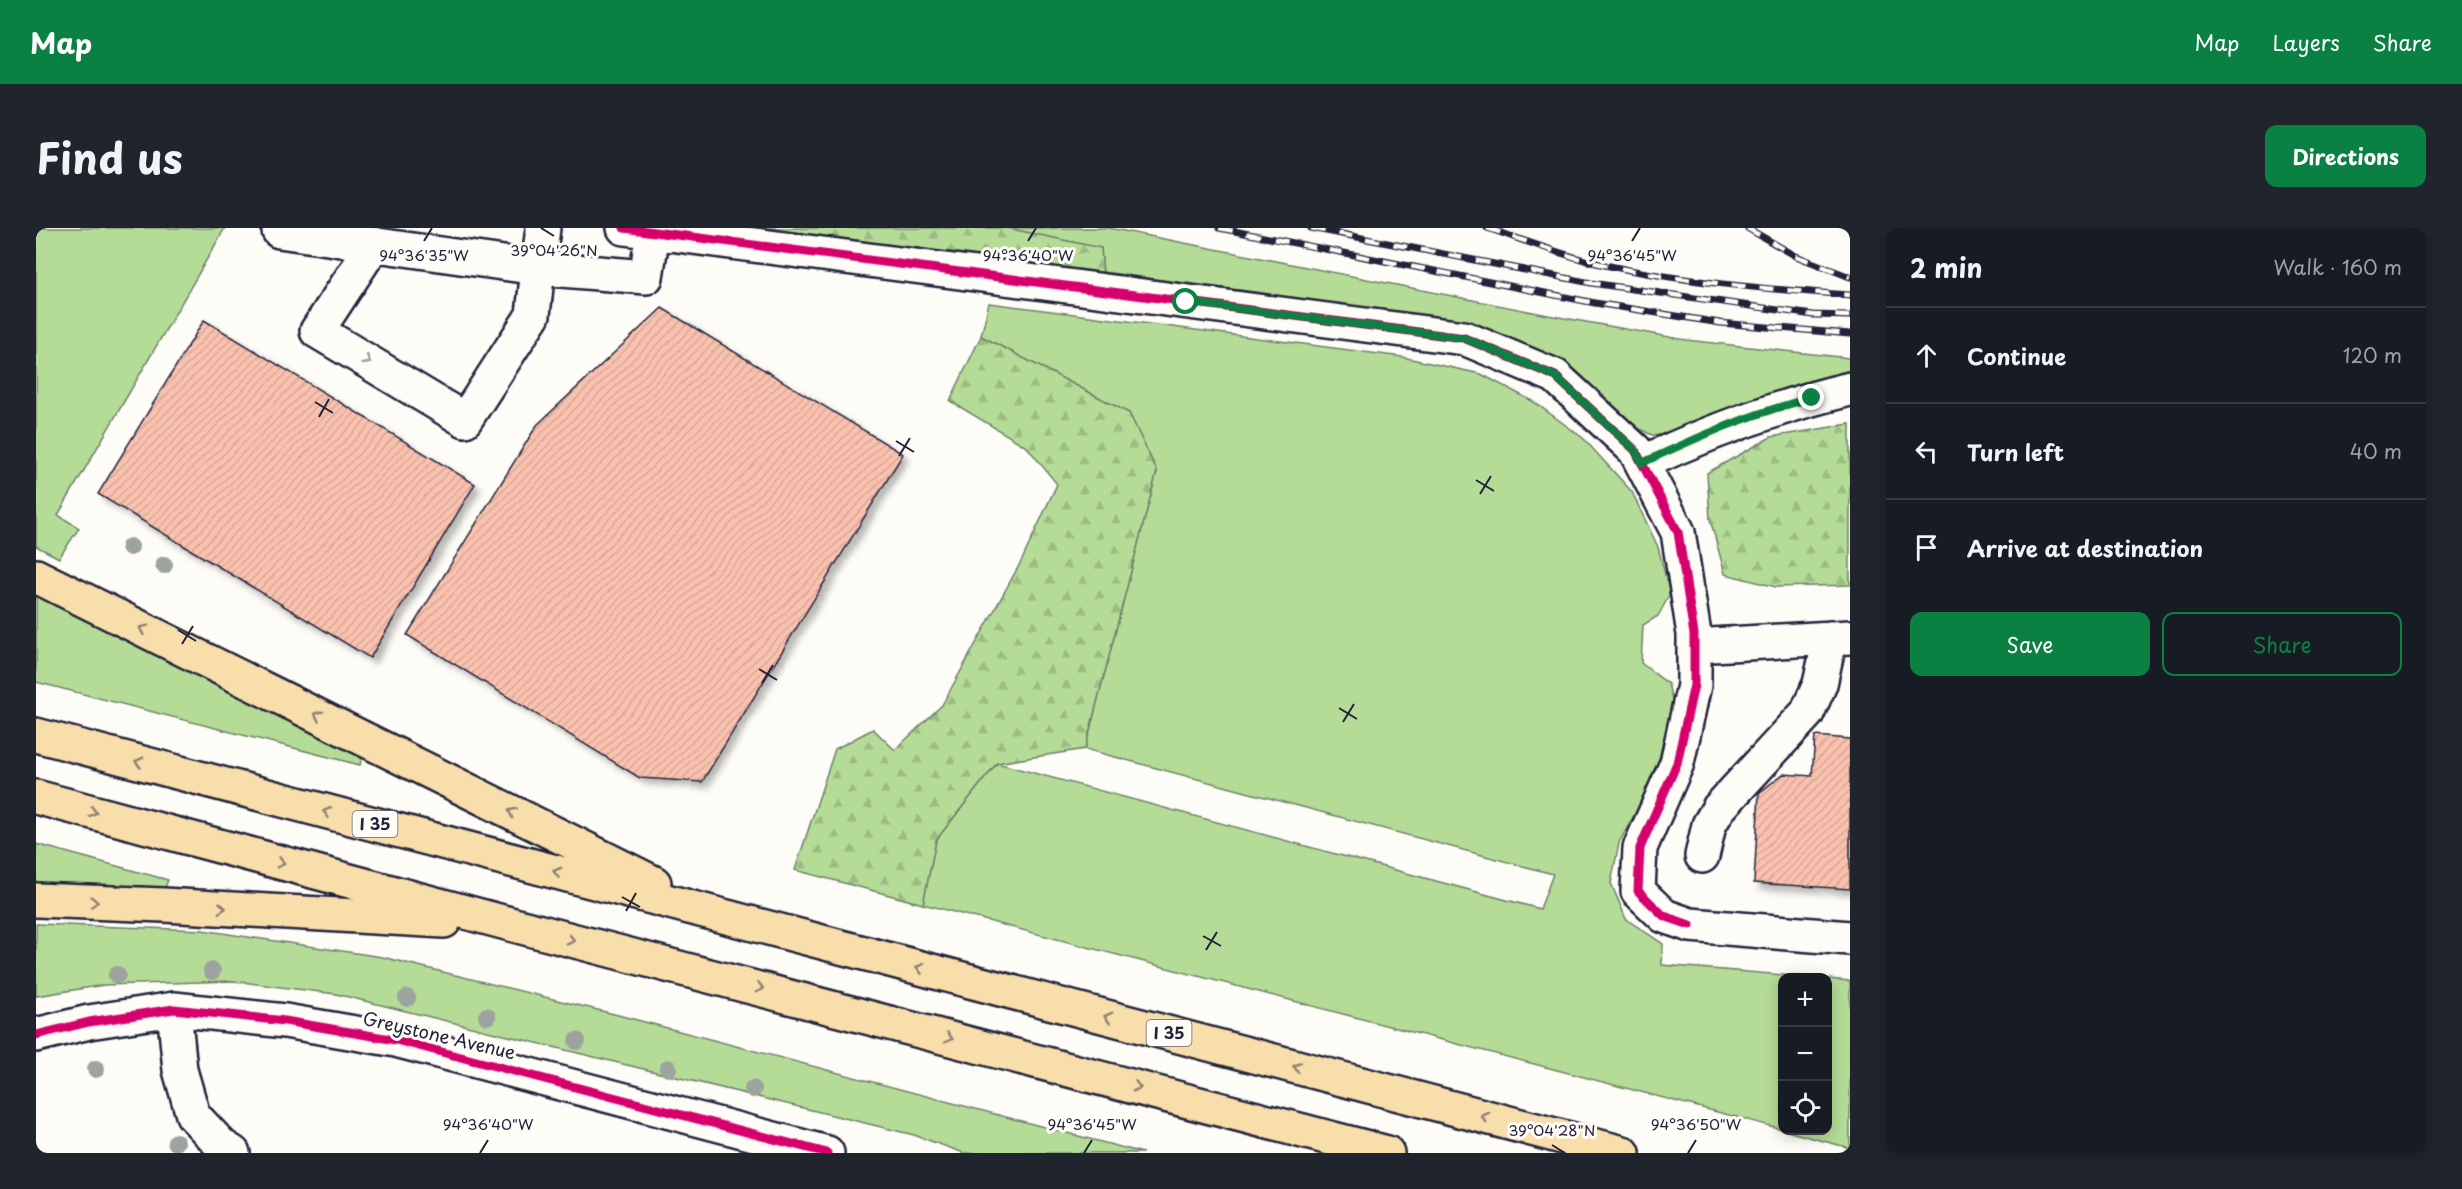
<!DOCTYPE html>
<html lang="en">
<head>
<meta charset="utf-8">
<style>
	body { margin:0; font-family:"Playpen Sans",sans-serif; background:#20242c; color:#f1f3f6 }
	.controls { position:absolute; right:18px; bottom:18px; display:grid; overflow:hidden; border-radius:12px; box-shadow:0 3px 15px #0003 }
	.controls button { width:54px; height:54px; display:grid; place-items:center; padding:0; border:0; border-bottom:2px solid #363941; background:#171b24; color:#f1f3f6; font:30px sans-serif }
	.stop { position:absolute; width:18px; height:18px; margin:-14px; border:4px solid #0b8043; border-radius:50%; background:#fff }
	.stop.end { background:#0b8043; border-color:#fff; box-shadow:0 2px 6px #0008 }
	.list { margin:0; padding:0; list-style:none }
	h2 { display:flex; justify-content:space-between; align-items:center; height:78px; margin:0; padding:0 24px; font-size:26px }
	h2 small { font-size:20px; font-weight:400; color:#9ea1a6 }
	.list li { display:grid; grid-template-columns:39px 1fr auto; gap:18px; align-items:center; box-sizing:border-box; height:96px; padding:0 24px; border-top:2px solid #363941 }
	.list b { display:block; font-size:22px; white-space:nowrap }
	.list em { font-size:20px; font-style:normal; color:#9ea1a6 }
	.actions { display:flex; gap:12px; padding:18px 24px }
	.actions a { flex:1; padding:14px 0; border:2px solid #0b8043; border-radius:12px; text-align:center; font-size:21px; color:#0b8043 }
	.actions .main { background:#0b8043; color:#fff }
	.icon { flex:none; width:33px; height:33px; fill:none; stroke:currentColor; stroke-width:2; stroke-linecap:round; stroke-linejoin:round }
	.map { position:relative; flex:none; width:1814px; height:925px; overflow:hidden; border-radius:12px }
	header { display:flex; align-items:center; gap:36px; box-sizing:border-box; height:84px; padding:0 30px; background:#0b8043; color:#fff }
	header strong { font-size:28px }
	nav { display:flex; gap:33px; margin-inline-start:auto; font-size:21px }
	.intro { display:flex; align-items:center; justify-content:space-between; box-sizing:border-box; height:144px; padding:0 36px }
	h1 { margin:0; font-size:42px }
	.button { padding:15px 27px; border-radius:12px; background:#0b8043; color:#fff; font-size:21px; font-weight:700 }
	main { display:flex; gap:36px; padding:0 36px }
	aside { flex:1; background:#171b24; border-radius:12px; box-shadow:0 3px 15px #0003 }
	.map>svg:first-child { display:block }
</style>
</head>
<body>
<header>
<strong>Map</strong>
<nav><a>Map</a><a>Layers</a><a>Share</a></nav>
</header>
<div class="intro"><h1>Find us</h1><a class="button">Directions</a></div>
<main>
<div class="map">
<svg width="1814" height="925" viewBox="0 0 1814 925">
	<defs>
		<pattern id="forest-firs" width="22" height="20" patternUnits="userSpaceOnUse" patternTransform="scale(1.5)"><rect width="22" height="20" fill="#b5dc97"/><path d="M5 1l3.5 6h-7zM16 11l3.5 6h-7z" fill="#9bbc83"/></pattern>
		<pattern id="building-hatch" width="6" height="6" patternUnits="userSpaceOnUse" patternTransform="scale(1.5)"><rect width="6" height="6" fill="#fac2ae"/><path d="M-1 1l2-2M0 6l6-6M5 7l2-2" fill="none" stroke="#d6a697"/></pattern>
		<filter id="shadow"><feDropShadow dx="5.5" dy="5.5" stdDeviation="3" flood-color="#0004"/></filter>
	</defs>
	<rect width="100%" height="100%" fill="#fdfcf7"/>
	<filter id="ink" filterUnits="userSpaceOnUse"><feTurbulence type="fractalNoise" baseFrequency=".0167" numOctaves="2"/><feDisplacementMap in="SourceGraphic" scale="12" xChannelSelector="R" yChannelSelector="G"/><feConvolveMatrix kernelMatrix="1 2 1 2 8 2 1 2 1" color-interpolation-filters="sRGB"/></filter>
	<g filter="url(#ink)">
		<path fill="#b5dc97" stroke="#6c7f69" stroke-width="1.5" d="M 0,0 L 189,0 L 22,287 L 43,300 L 23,330 L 0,318 Z
			M 971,0 L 1073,0 L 1517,88 L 1650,112 L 1813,130 L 1813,146 L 1633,208 L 1616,207 L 1585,192 L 1519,139 L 1067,48 L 1065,20 Z
			M 953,75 L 1366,129 L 1445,146 L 1498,174 L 1547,210 L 1596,264 L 1622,319 L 1634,366 L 1622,388 L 1607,397 L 1605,435 L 1632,456 L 1639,483 L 1624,539 L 1583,615 L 1575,655 L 1590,691 L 1627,716 L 1626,737 L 1772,749 L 1746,750 L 1746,901 L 887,676 L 900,612 L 961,535 L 1504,681 L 1517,646 L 1049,521 L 1121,243 L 1093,185 L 945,108 Z
			M 0,364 L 327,524 L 324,537 L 0,454 Z
			M 0,616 L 132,652 L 127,665 L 0,659 Z
			M 0,696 L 166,702 L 346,729 L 582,787 L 1107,925 L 928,925 L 878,907 L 300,766 L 198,753 L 68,757 L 0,768 Z
			M 1792,751 L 1814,753 L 1814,920 L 1750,903 L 1792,902 Z"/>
		<path fill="url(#forest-firs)" stroke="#6c7f69" stroke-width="1.5" d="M 723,0 L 971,0 L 1065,20 L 1067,48 Z
			M 945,108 L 1093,185 L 1121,243 L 1049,521 L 961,535 L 900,612 L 887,676 L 759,642 L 799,521 L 837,501 L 859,522 L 906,477 L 986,332 L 1021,256 L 991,219 L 914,173 Z
			M 1814,196 L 1814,357 L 1740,359 L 1689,346 L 1674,291 L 1671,245 L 1735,209 Z"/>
		<path fill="url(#building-hatch)" stroke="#22223b" stroke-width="1.5" filter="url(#shadow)" d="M 626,80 L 867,226 L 666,554 L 604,550 L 371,407 L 501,197 Z
			M 168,92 L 439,256 L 334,430 L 62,266 Z
			M 1779,508 L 1814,511 L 1814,661 L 1718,655 L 1723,565 L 1747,546 L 1776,548 Z"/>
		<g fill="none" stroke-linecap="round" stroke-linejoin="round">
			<defs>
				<path id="minor" d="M 243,0 L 243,3 L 502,40 L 507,0
					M 588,0 L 1428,110 L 1519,148 L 1599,222 L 1642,304 L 1658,406 L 1658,457 L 1641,535 L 1604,620 L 1602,663 L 1628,688 L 1654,697 L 1814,710
					M 338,16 L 281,103 L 429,192 L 497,87 L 502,40 L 610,49 L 617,4
					M 1606,235 C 1673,204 1742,178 1814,161
					M 1658,418 L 1814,409
					M 1666,628 L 1673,597 L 1683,580 L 1771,485 L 1784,456 L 1794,410
					M 138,781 L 144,842 L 157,887 L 186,918 L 197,925
					M 0,807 L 53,794 L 138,781 L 249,793 L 360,812 L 791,925"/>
				<path id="highway" d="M 0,348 L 618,655
					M 0,507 L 1587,925
					M 0,569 L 478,697 L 1351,925
					M 0,672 L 128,677 L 408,693"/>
			</defs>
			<use href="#minor" stroke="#22223b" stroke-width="38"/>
			<use href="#highway" stroke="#22223b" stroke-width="38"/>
			<use href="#minor" stroke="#fdfcf7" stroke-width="33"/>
			<use href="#highway" stroke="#f8deab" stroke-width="33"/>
			<defs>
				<path id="rail" d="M 1183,0 L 1559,75 L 1684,95 L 1814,106
					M 1275,0 L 1555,55 L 1777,87 L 1814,88
					M 1451,0 C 1487,12 1523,26 1560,35 C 1643,54 1729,61 1814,67
					M 1711,0 L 1760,28 L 1814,49"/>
			</defs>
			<use href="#rail" stroke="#22223b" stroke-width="7"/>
			<use href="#rail" stroke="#fdfcf7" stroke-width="4.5" stroke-dasharray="14" stroke-linecap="butt"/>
			<defs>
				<path id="cycleway" d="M 588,0 L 1428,110 L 1519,148 L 1599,222 L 1642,304 L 1658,406 L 1658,457 L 1641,535 L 1604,620 L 1602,663 L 1628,688 L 1654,697
					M 0,807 L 53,794 L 138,781 L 249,793 L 360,812 L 791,925"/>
			</defs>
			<use href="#cycleway" stroke="#fdfcf7" stroke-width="13"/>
			<use href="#cycleway" stroke="#d6006c" stroke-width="9"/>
		</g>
		<g fill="#9da39f">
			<circle cx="94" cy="319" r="9"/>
			<circle cx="128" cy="337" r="9"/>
			<circle cx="176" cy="743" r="9"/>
			<circle cx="81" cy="747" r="9"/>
			<circle cx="371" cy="770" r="9"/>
			<circle cx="451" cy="788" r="9"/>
			<circle cx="541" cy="813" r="9"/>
			<circle cx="632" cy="840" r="9"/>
			<circle cx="60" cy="841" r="9"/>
			<circle cx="717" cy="861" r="9"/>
			<circle cx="140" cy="914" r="9"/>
		</g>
		<defs><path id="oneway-chevron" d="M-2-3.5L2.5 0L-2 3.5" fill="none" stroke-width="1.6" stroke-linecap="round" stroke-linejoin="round" transform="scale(1.5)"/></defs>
		<use stroke="#9a9aa2" href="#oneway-chevron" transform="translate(331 133) rotate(31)"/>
		<g stroke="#8d8073">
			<use href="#oneway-chevron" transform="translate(107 401) rotate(-154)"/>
			<use href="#oneway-chevron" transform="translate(282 487) rotate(-154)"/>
			<use href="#oneway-chevron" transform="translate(103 534) rotate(-165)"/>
			<use href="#oneway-chevron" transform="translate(57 584) rotate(15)"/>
			<use href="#oneway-chevron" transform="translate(291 584) rotate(-165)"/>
			<use href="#oneway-chevron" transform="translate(476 584) rotate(-153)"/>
			<use href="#oneway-chevron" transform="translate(245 635) rotate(15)"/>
			<use href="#oneway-chevron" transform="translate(521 644) rotate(-165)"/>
			<use href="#oneway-chevron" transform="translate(58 674) rotate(2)"/>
			<use href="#oneway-chevron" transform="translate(186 680) rotate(3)"/>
			<use href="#oneway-chevron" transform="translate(535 712) rotate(14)"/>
			<use href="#oneway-chevron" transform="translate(884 740) rotate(-165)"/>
			<use href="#oneway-chevron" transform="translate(724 760) rotate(14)"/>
			<use href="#oneway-chevron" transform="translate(1072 789) rotate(-165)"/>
			<use href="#oneway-chevron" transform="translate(913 810) rotate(15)"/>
			<use href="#oneway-chevron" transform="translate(1261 839) rotate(-165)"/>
			<use href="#oneway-chevron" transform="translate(1101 859) rotate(15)"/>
			<use href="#oneway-chevron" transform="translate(1449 889) rotate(-165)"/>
		</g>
	</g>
	<g fill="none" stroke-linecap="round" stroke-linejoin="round" filter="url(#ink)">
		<path stroke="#0b8043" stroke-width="8" d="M 1150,74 L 1428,110 L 1519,148 L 1599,222 L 1606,235 C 1660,210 1718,184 1776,170"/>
	</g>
	<path fill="none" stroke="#22223b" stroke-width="2" d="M 505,0 L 518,8M 388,13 L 396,0M 992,13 L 1000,0M 1596,13 L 1604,0M 279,174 L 297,185M 283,189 L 293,171M 860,213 L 878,224M 863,228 L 874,210M 1440,252 L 1458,263M 1444,266 L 1455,248M 142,402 L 160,413M 146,416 L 157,398M 723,441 L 741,452M 726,455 L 737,437M 1303,480 L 1321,491M 1307,494 L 1318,476M 586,669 L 604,679M 590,683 L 600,665M 1167,708 L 1185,718M 1170,722 L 1181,704M 1516,917 L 1529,925M 444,925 L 452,912M 1048,925 L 1056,912M 1652,925 L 1660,912"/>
	<g text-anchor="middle" stroke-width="6" stroke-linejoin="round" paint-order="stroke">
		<g fill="#fdfcf7" stroke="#646373" stroke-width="1.5">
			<rect x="316.5" y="583" width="45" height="26" rx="4.5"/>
			<rect x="1110.5" y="792" width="45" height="26" rx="4.5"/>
		</g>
		<g font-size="16" font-weight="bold" fill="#22223b">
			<text x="339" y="602">I 35</text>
			<text x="1133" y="811">I 35</text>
		</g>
		<g font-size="18" fill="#22223b" stroke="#fdfcf7">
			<text transform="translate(403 808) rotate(13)" y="6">Greystone Avenue</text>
		</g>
	</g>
	<g font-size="15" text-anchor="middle" fill="#22223b" stroke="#fdfcf7" stroke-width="6" stroke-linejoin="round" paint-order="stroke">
		<text x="518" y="28">39°04'26"N</text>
		<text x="388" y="33">94°36'35"W</text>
		<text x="992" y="33">94°36'40"W</text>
		<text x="1596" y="33">94°36'45"W</text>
		<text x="452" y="902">94°36'40"W</text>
		<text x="1056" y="902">94°36'45"W</text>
		<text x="1660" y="902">94°36'50"W</text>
		<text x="1516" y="908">39°04'28"N</text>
	</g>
</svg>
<div class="controls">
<button>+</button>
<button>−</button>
<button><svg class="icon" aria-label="locate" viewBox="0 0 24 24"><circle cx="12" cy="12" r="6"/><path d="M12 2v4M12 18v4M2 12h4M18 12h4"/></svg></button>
</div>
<div class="stop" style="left:1150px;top:74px"></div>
<div class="stop end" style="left:1776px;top:170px"></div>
</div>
<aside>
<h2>2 min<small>Walk · 160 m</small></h2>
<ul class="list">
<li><svg class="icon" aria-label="ahead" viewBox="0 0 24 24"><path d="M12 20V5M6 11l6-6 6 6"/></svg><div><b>Continue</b></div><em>120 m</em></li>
<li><svg class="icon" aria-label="left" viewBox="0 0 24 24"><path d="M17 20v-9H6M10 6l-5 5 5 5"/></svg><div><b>Turn left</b></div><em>40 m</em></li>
<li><svg class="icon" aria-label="arrive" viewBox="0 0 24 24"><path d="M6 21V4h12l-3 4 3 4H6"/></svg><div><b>Arrive at destination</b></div></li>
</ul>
<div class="actions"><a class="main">Save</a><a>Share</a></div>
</aside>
</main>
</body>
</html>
